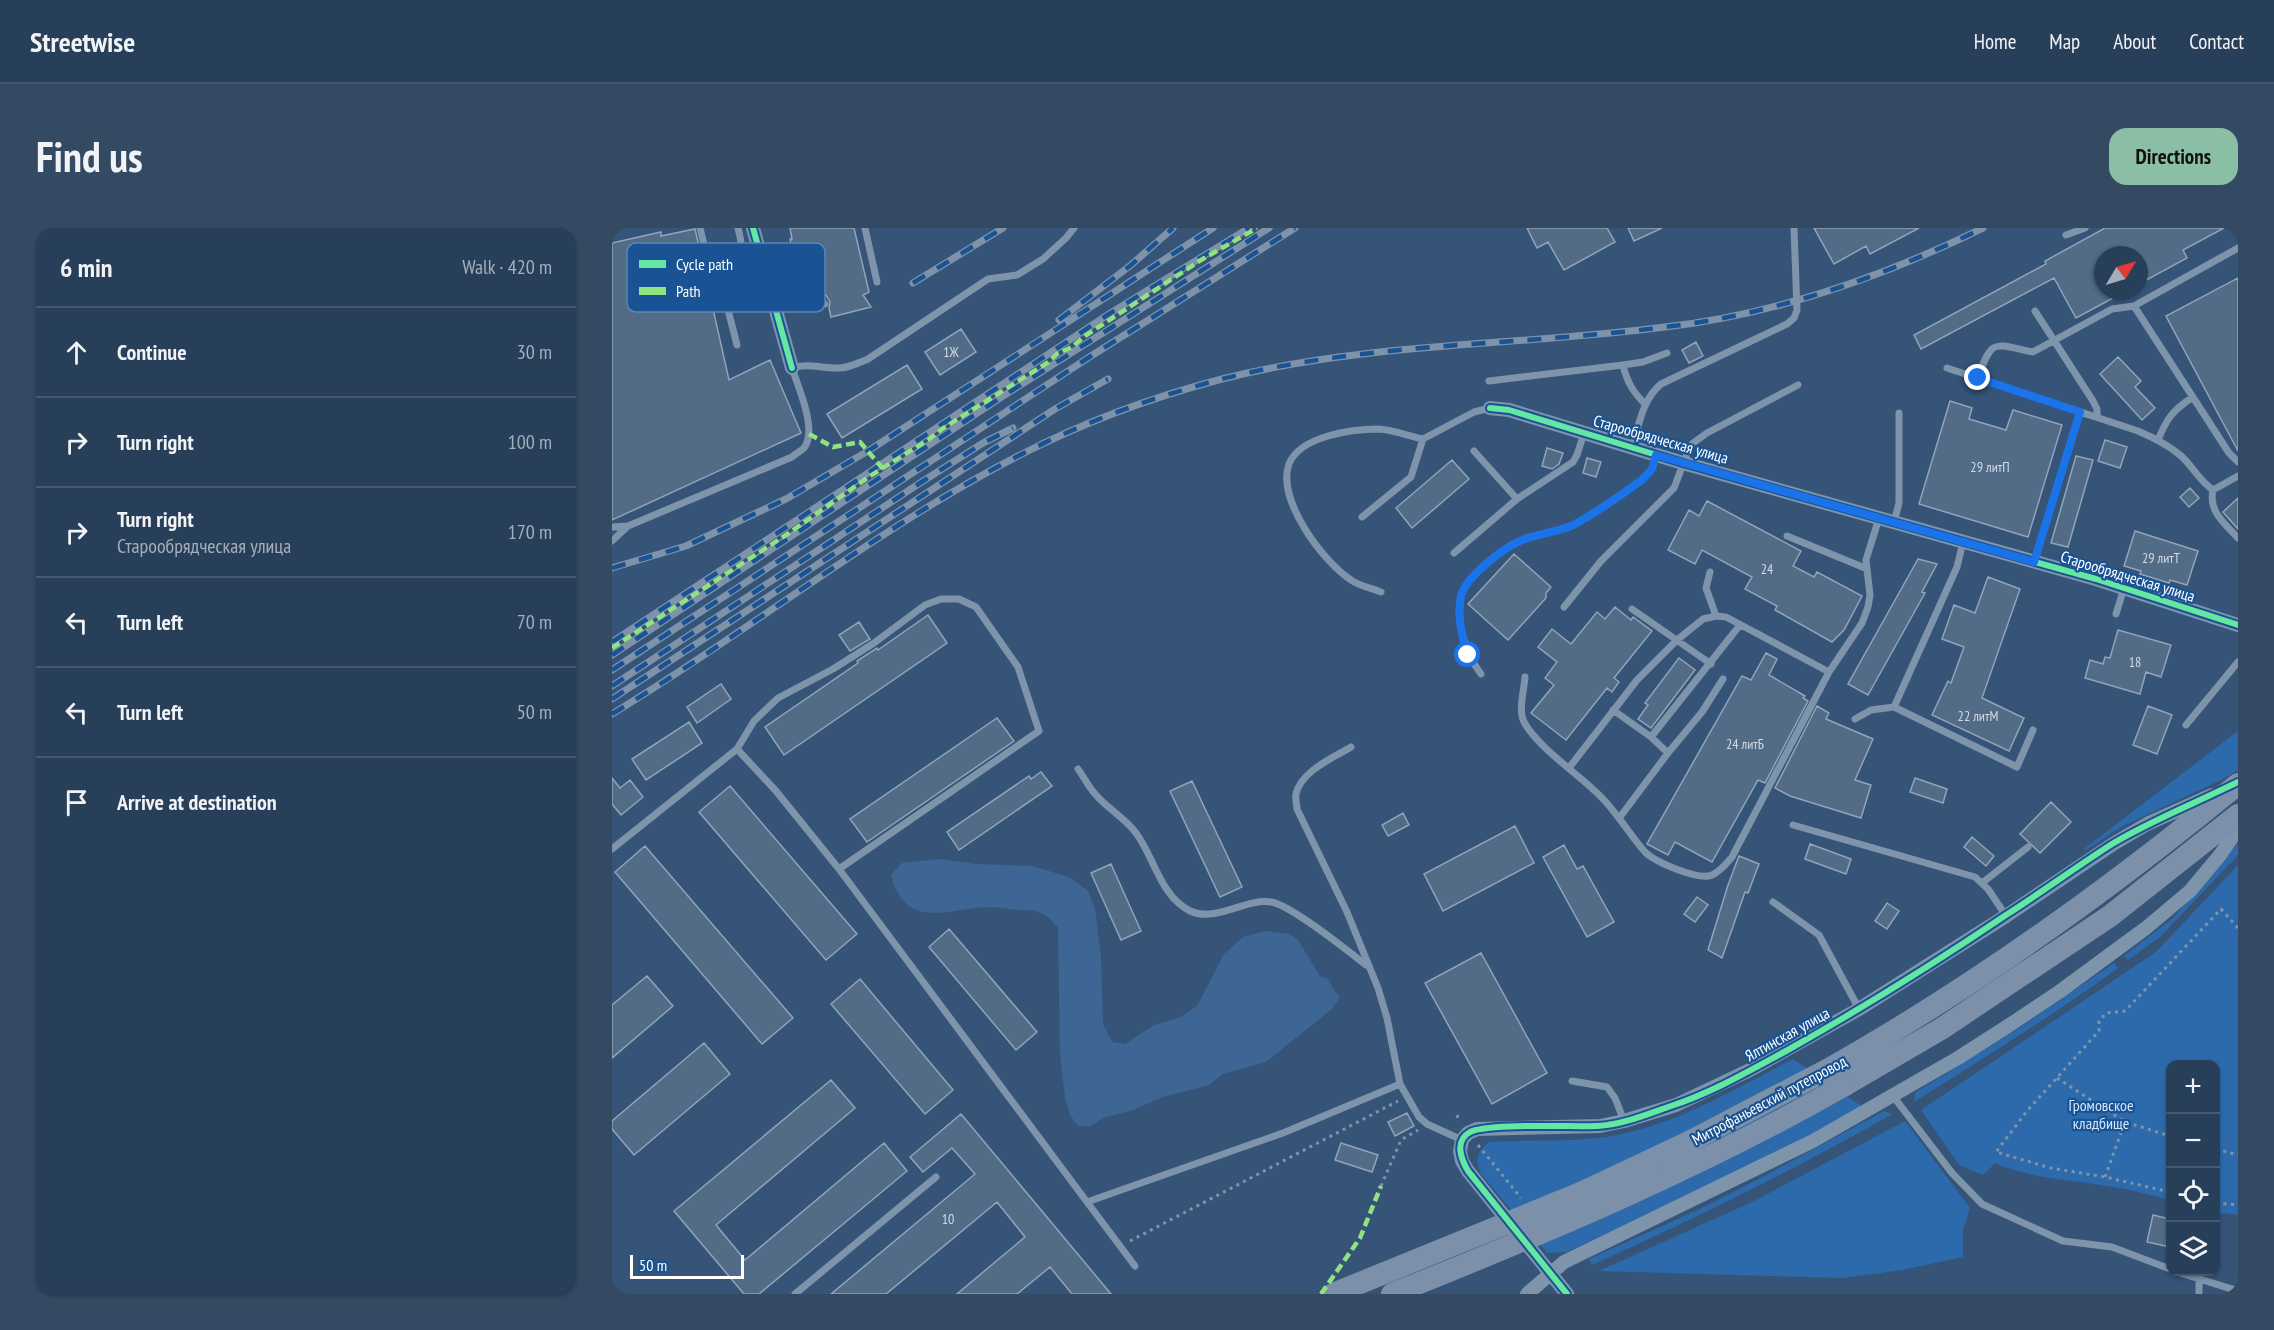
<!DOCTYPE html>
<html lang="en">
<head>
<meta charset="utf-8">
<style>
	body { margin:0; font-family:"PT Sans Narrow",sans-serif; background:#344a63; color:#f1f3f6 }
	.controls { position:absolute; right:18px; bottom:18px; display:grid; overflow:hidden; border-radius:12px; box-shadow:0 2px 4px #0004 }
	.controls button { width:54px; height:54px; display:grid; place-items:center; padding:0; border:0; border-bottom:2px solid #445870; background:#283f5a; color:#f1f3f6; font:30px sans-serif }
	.compass { position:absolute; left:1482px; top:18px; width:54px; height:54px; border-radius:50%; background:#283f5a; box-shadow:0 2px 4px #0004; rotate:52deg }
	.scale { position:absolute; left:18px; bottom:15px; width:114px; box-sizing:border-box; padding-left:6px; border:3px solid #fff; border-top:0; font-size:16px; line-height:21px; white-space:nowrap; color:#fff; -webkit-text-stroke:4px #195394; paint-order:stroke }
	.stop { position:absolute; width:18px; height:18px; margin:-14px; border:4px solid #1a73e8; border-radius:50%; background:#fff }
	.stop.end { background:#1a73e8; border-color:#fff; box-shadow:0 2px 6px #0008 }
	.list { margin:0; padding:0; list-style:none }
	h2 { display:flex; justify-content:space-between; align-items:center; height:78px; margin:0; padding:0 24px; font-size:26px }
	h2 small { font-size:20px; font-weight:400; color:#a5afbb }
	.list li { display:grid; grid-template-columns:39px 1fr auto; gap:18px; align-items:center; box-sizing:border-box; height:90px; padding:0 24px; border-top:2px solid #445870 }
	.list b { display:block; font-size:22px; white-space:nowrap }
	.list p { margin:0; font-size:20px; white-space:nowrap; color:#a5afbb }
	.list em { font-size:20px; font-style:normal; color:#a5afbb }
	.icon { flex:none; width:33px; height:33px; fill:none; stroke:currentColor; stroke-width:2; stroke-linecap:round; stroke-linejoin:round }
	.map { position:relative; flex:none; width:1626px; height:1066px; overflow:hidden; border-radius:18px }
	header { display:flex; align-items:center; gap:36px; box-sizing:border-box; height:84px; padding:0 30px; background:#283f5a; border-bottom:2px solid #445870 }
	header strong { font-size:28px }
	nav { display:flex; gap:33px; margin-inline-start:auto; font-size:21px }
	.intro { display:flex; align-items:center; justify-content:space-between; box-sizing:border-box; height:144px; padding:0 36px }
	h1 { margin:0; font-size:42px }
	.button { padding:15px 27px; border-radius:18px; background:#8abfa5; color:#111; font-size:21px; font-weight:700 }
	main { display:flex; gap:36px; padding:0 36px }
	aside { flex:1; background:#283f5a; border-radius:18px; box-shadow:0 2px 4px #0004 }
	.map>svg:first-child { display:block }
</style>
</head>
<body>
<header>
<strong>Streetwise</strong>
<nav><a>Home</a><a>Map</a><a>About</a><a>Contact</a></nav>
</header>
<div class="intro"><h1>Find us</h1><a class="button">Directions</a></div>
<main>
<aside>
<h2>6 min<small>Walk · 420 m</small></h2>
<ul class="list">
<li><svg class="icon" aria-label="ahead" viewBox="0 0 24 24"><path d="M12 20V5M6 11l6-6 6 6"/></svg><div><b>Continue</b></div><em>30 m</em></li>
<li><svg class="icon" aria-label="right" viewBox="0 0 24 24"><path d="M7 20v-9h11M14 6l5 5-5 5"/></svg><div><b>Turn right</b></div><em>100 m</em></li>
<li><svg class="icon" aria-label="right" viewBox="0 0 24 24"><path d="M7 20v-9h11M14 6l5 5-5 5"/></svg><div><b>Turn right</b><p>Старообрядческая улица</p></div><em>170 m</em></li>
<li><svg class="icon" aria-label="left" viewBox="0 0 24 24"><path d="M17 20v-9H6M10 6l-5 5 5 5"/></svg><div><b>Turn left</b></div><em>70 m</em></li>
<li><svg class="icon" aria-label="left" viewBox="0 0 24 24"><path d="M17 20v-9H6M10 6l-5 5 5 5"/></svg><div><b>Turn left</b></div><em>50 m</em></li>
<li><svg class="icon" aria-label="arrive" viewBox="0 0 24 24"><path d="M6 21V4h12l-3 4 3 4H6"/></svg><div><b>Arrive at destination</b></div></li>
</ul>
</aside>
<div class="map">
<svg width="1626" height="1066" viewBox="0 0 1626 1066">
	<rect width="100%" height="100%" fill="#355478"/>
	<path fill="#2d6aab" d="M 1626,503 L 1626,542 L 1609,552 L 1509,599 L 1474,622 L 1472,621 Z
		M 1626,615 L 1626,627 L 1548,709 L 1516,732 L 1512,728 L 1561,690 Z
		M 1626,637 L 1626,987 L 1604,984 L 1604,836 L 1558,836 L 1558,972 C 1537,966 1516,961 1494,958 C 1456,951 1419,951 1383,935 L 1371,947 L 1347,937 L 1309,882 L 1544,724 Z
		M 1502,735 L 1506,740 C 1440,788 1371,831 1302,874 L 1303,865 L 1401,804 Z
		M 1181,831 L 1251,879 L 1148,934 L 955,1024 L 935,1025 L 869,946 C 863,930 864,925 877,914 C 919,911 964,915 1005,907 C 1068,895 1125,860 1181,831 Z
		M 1272,883 L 1281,886 C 1183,941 1083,991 980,1037 L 977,1031 L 1092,979 L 1154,947 Z
		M 1293,893 L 1358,980 L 1351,1002 L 1351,1029 L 1290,1042 L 1231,1050 L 987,1043 L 1140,974 Z"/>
	<path fill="#3d6694" d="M 329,631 L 364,636 L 420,638 L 457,649 L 476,663 L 483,681 L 489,728 L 491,796 L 500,814 L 513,816 L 542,797 L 569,789 L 585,778 L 612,726 L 631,709 L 654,703 L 677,706 L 686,712 L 708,748 L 716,751 L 723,764 L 728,769 L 720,781 L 654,834 L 611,846 L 597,857 L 551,869 L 521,882 L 491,890 L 479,898 L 466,898 L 458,887 L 453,869 L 448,826 L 446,700 C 441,694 436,688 429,685 C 423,681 414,682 407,682 C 396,681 385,679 374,679 C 336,681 293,703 279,647 L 290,635 Z"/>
	<path fill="#526b87" stroke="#92a4b8" stroke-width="1.5" d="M 178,0 L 242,0 L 257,64 L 251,67 L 259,79 L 219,89 L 217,80 L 218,74 L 214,67 L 192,72 L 178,11 L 180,11 Z
		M 915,0 L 995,0 L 1003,14 L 952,42 L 936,14 L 925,20 Z
		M 1016,0 L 1050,0 L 1022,13 Z
		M 1202,0 L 1307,0 L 1258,26 L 1254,18 L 1222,36 Z
		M 1493,0 L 1612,0 L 1571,22 L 1575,30 L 1527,56 L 1527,27 L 1491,27 L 1491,63 L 1514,63 L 1464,90 L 1442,50 L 1309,121 L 1302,107 L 1434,36 L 1433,33 Z
		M 83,1 L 117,152 L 158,132 L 189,205 L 0,292 L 0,15 L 49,4 L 49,8 Z
		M 1626,50 L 1626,223 L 1554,88 Z
		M 349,101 L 364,124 L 328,147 L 313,124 Z
		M 1084,114 L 1091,128 L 1077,135 L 1070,122 Z
		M 1506,129 L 1529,153 L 1523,159 L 1543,180 L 1530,192 L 1488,146 Z
		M 295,137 L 310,161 L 230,210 L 215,186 Z
		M 1338,173 L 1360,180 L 1357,191 L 1394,202 L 1401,182 L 1450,197 L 1416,309 L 1307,276 Z
		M 1493,212 L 1515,219 L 1508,240 L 1486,233 Z
		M 935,220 L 951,225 L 947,236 L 940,241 L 930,238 Z
		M 1464,228 L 1481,232 L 1456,319 L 1439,315 Z
		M 975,230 L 989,234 L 984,249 L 971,245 Z
		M 840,232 L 857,251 L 800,300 L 784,280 Z
		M 1578,260 L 1587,270 L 1577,279 L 1568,269 Z
		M 1626,270 L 1626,301 L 1611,284 Z
		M 1095,273 L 1189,323 L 1181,338 L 1202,349 L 1205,344 L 1250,368 L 1232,402 L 1220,414 L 1163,382 L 1165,378 L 1133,361 L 1140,349 L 1090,322 L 1083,336 L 1056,322 L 1077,282 L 1087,288 Z
		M 1523,303 L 1586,323 L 1575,357 L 1558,352 L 1557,355 L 1528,346 L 1529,343 L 1512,338 Z
		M 902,326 L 939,359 L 934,365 L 934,370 L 896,412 L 856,376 Z
		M 1306,331 L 1325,336 L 1310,364 L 1313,365 L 1256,467 L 1236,456 Z
		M 1376,349 L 1408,361 L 1370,470 L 1412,490 L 1397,523 L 1320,487 L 1336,453 L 1339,455 L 1352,419 L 1330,411 L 1342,377 L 1363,385 Z
		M 1003,379 L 1019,392 L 1021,389 L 1040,403 L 1002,450 L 1007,454 L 1000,464 L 995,460 L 954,512 L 919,485 L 942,457 L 933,450 L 945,434 L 926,419 L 940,401 L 959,416 L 985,384 L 993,391 Z
		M 316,387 L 335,415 L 172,527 L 153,499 L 246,435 L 245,433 L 265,420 L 266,422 Z
		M 247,394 L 258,411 L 238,423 L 227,407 Z
		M 1506,402 L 1559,417 L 1549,449 L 1534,444 L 1528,466 L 1473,450 L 1478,432 L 1491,436 L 1493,429 L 1498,430 Z
		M 1154,425 L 1165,431 L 1157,447 L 1193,468 L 1191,470 L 1196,473 L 1153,555 L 1146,552 L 1100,634 L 1063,614 L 1056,627 L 1035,616 L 1130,448 L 1139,452 Z
		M 1067,430 L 1083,442 L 1039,500 L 1026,491 L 1036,477 L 1033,475 Z
		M 109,456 L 119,471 L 85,495 L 75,479 Z
		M 1205,478 L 1217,485 L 1214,491 L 1261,511 L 1243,552 L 1259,557 L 1249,590 L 1178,568 L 1163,560 Z
		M 1536,478 L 1560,487 L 1545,526 L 1521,517 Z
		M 385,490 L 402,513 L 255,614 L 238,591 Z
		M 77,494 L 90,515 L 34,552 L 20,531 Z
		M 429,544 L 440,558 L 347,622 L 335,604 L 417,548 L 419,551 Z
		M 0,550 L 8,560 L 18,552 L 31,569 L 9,587 L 0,576 Z
		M 1303,550 L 1335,561 L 1331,575 L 1298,564 Z
		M 580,553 L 630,659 L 608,669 L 558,563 Z
		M 118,558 L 245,706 L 214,732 L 87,584 Z
		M 1439,574 L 1459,594 L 1428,625 L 1408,606 Z
		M 791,585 L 797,597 L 776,608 L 770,597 Z
		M 903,598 L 922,635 L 831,683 L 812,646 Z
		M 1360,609 L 1382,628 L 1374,638 L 1352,619 Z
		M 1198,616 L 1239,631 L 1234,646 L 1193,631 Z
		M 952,617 L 965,641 L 971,638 L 1002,694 L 975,709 L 931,629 Z
		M 33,618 L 181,790 L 150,816 L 3,644 Z
		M 1127,628 L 1147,636 L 1136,665 L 1133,664 L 1110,730 L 1096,722 L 1116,657 Z
		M 499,636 L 529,703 L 509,712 L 479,645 Z
		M 1085,669 L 1096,677 L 1083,694 L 1072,686 Z
		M 1275,675 L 1287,683 L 1275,701 L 1263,693 Z
		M 337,701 L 425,804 L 404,822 L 317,719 Z
		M 869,725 L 935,845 L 880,876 L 813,755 Z
		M 35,748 L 61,778 L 0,830 L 0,777 Z
		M 248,751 L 341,862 L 313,886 L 219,776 Z
		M 92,815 L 118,846 L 22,927 L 0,901 L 0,893 Z
		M 219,852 L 243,880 L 104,997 L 133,1032 L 272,915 L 295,943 L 147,1066 L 132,1066 L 62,983 Z
		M 795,885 L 802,898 L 783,908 L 776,894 Z
		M 349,886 L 499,1066 L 460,1066 L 438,1039 L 405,1066 L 345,1066 L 413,1009 L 385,974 L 274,1066 L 219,1066 L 363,946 L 340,920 L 311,944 L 298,929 Z
		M 729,915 L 766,927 L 760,944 L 723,932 Z
		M 1541,987 L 1558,991 L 1558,1019 L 1535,1014 Z"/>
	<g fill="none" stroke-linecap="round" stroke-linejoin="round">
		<path stroke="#7e94ab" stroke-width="3" stroke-dasharray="3 4.5" stroke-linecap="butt" d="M 1445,850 L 1513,894 L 1558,908
			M 845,887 L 846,890
			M 866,917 L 909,970
			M 1604,921 L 1626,927
			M 1493,949 L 1513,894
			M 769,958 L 789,912 L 806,902
			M 1558,964 L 1493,949 L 1439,940 L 1384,924 L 1415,883 L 1487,803 L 1487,793 L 1494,785 L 1513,783 L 1609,681 L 1626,700
			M 1604,975 L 1626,977
			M 518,1013 L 786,873"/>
		<path stroke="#7e94ab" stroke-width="7" d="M 0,0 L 1,0
			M 88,0 C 92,16 95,39 113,44 C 133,34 131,19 126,0
			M 253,0 L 265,54
			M 1625,0 L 1626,2
			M 1454,7 L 1473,0
			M 113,44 L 114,74 L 125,117
			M 157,60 L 173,59 C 181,65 182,74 190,80 L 213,76
			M 1522,78 L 1617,225 L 1626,234
			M 1423,83 L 1481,173 L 1485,181 L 1485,189
			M 1011,137 C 1015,154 1021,164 1033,176
			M 1335,140 L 1526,203 C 1540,209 1555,216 1568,227 C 1580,237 1587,253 1601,262 L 1626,248
			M 1366,150 C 1380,109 1382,116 1421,124 L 1500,81 L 1522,78 L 1626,20
			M 877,153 L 1011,137 L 1031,134 L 1055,125
			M 811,211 L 862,184 L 878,180
			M 1546,212 C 1555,190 1561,182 1581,169
			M 1020,220 C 1027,197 1030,172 1049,156 L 1175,96 L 1182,90 L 1185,82 L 1182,0
			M 862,223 L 905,271
			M 1601,262 C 1596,283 1613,296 1626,310
			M 750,289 L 799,249 L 811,211 C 797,208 781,202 767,201 C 740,201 688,208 677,236 C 664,271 711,334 739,352 C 747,358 759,360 769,364
			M 1282,294 L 1287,275 L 1287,185
			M 0,299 L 16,298
			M 1175,308 L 1253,340
			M 0,313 L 16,298 L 180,229 C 183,226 189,223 192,220 C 206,202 186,159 180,140 C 196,135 207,140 223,140 C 235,141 246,135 256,131 L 376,51 L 405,47 L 431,31 L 454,10 L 462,0
			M 1351,314 L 1345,339 L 1282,479 L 1405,539 L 1421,502
			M 842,325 L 905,271 L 961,234 L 965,227 L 972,205
			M 1422,334 L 1468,184
			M 1098,344 L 1094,360 L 1104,388
			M 952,379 L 989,333 L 1062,260 L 1076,223 L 1081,215 L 1095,205 L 1186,157
			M 1020,381 L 1099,436
			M 1504,386 L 1512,360
			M 869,446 C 854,426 843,394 849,368 C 853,350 891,320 908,313 C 925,305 944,305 961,297 C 985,285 1008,267 1030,252 L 1040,241 L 1044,227
			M 913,449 C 912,463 906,482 912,494 C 925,518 963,544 984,564 C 1004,582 1016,605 1033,624 C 1043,634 1087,653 1100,647 C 1109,643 1114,636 1120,629 L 1217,444 L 1250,395 L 1256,379 L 1258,367 L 1254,332 L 1267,290
			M 1001,482 L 1039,509 L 1056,525
			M 1243,491 L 1259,482 L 1282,479
			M 1574,497 L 1626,434
			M 1039,509 L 1128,397
			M 739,519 C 721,530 689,543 684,566 C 683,571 685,577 685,581 L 735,684 L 766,760 L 775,790 L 788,856
			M 125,521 L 142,493 L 166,470 L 221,441 L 262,415 L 313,377 L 329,371 L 347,371 L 364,379 L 406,439 L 427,503 L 227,641
			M 957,540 L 1025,452 L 1065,412 L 1091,391 L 1104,388 L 1114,389 L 1217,444
			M 466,541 C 472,549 477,560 484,567 C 496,581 513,590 524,605 C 542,629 549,669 578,683 C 604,695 633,670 659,674 C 679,677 736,723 754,737
			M 1008,589 L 1056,525 L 1090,484 L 1111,451
			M 1181,597 L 1363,649 L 1376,661 L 1394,688
			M 0,621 L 125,521 L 164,563 L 227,641 L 475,974 L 671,905 L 788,856 L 807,889 L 815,896 L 850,912
			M 1370,655 L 1416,619
			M 1161,674 L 1207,707 L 1247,781
			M 960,853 L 995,859 L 1003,870 L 1012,893
			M 1281,868 L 1340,945 L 1370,976 L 1451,1013 L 1500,1019 L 1558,1041
			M 475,974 L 523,1038
			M 1565,1044 L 1626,1063
			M 1587,1052 L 1587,1066
			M 183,1066 L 324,949"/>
		<path stroke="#7e94ab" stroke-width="14" d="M 141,0 L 180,140
			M 878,180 L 897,182 L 1071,235 L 1484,351 L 1626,397
			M 915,1066 L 952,1034 L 1201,913 L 1346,830 L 1396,798 L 1447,764 L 1534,700 L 1578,663 L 1608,627 L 1626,601
			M 955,1066 L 856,943 L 850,933 L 848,923 L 850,912 L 856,905 L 865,901 L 988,898 L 1012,893 L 1064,877 L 1138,842 L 1247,781 L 1394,688 L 1501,616 L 1535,596 L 1600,567"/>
		<path stroke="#7c90a9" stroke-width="22" d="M 1215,842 C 1361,760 1497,662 1626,556
			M 1233,857 L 1329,801 L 1498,688 L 1626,587"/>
		<defs>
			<path id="rail" d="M 301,55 L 391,0
				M 447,92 L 519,37 L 561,0
				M 0,340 L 74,318 L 174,271 L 256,223 L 601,0
				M 0,414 L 497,86 L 637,0
				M 0,427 L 388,170 L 657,0
				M 0,442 L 479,128 L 683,0
				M 0,458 L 308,255 L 371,215 L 401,200
				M 0,471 L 443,181 L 496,151
				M 0,486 C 138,403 265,300 408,227 C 472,194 541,169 610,151 C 755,114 906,118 1053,99 C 1164,86 1271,49 1371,0
				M 0,1062 L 3,1066"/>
		</defs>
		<use href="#rail" stroke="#7e93aa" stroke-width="7"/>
		<use href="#rail" stroke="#195394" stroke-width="4.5" stroke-dasharray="14" stroke-linecap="butt"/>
		<path stroke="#7c90a9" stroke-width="22" d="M 721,1066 L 971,964 L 1077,914 L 1215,842
			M 780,1066 C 935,1004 1088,940 1233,857"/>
		<path stroke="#91e382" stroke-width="4.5" stroke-dasharray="9 4.5" stroke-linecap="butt" d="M 197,206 L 221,219 L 248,214 L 271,241
			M 0,420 L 177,305 L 258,248 L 316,212 L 330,201 L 435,135 L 445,126 L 460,119 L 473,108 L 589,32 L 645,0
			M 709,1066 L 748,1010 L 769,958"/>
		<defs>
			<path id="cycleway" d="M 141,0 L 180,140
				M 878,180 L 897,182 L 1071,235 L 1484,351 L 1626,397
				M 955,1066 L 856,943 C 849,931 842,913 858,904 C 875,895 960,899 985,898 C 1010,897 1036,886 1059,878 C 1099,865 1137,843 1174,823 C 1249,781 1323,735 1394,687 C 1430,664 1464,639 1500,616 C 1540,592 1584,575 1626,554"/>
		</defs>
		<use href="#cycleway" stroke="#195394" stroke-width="10"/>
		<use href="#cycleway" stroke="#66e7a1" stroke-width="6"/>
	</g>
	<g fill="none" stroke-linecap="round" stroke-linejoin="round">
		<path stroke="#1a73e8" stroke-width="8" d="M 856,427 C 850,411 845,385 849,368 C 853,350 891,320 908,313 C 925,305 945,305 961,297 C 985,285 1008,267 1030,252 L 1040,241 L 1044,227 L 1422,334 L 1468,184 L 1366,150"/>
	</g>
	<g text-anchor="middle" stroke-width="4.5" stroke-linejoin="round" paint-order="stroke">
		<g font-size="14" fill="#d4dae1">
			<text x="339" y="129">1Ж</text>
			<text x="1378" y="244">29 литП</text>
			<text x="1549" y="335">29 литТ</text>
			<text x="1155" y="346">24</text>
			<text x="1523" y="439">18</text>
			<text x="1366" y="493">22 литМ</text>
			<text x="1133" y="521">24 литБ</text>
			<text x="336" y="996">10</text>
		</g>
		<g font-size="16" fill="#fff" stroke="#195394">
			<text transform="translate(1049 211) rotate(16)" y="6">Старообрядческая улица</text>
			<text transform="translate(1516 348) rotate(17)" y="6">Старообрядческая улица</text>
			<text transform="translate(1175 806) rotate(-29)" y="6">Ялтинская улица</text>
			<text transform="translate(1157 872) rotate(-28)" y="6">Митрофаньевский путепровод</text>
		</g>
		<g font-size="16" fill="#d1e6fb" stroke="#195394">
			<text x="1489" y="883">Громовское<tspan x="1489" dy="18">кладбище</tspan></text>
		</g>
	</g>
	<rect x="15" y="15" width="198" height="69" rx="9" fill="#195394" stroke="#5e87b4" stroke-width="1.5"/>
	<rect x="27" y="32" width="27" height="8" fill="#66e7a1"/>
	<rect x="27" y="59" width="27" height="8" fill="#91e382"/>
	<g font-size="16" fill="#fff">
		<text x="64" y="42">Cycle path</text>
		<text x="64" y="69">Path</text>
	</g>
</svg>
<div class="controls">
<button>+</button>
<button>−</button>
<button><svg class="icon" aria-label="locate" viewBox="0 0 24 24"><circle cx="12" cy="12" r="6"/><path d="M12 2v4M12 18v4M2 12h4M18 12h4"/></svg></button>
<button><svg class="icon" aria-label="layers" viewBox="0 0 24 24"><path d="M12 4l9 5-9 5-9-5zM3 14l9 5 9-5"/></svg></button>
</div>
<svg class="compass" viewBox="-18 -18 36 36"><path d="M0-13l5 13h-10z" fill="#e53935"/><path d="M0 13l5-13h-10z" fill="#a5afbb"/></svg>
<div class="scale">50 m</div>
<div class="stop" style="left:856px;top:427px"></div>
<div class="stop end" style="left:1366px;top:150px"></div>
</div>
</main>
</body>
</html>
